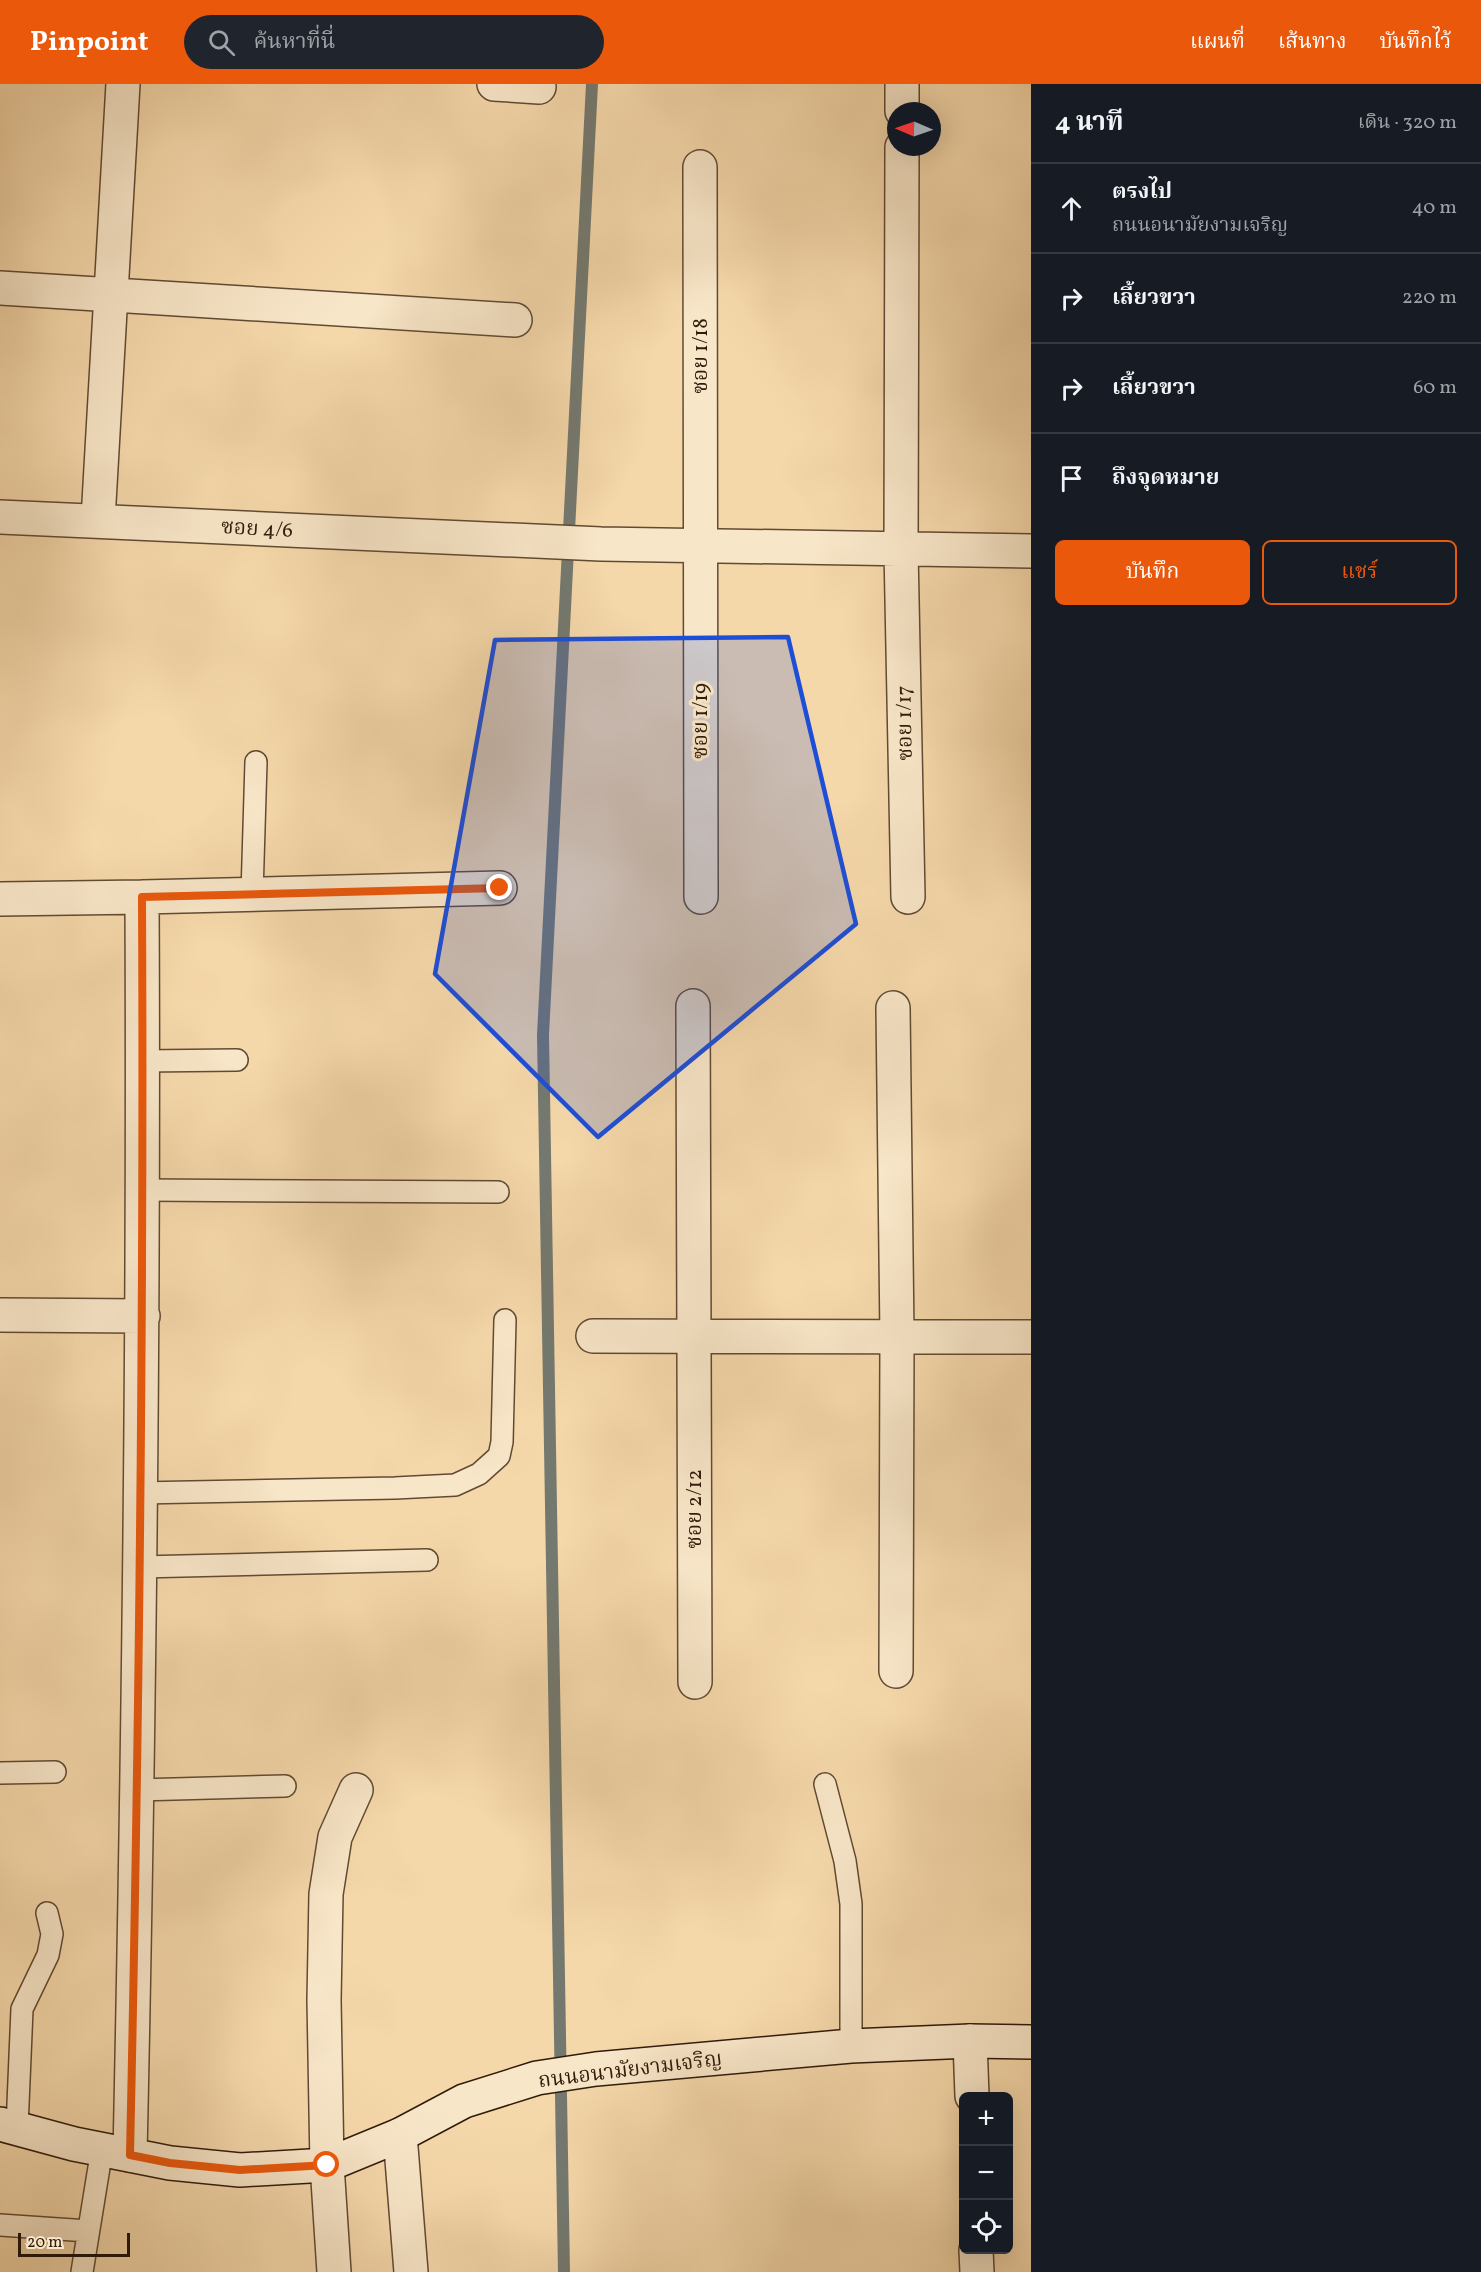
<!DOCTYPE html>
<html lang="th">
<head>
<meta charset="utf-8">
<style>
	body { margin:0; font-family:Vollkorn,"Noto Serif Thai",serif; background:#20242c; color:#f1f3f6 }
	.controls { position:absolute; right:18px; bottom:18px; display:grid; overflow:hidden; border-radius:9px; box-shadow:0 6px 24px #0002 }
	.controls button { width:54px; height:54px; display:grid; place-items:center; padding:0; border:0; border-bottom:2px solid #363941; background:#171b24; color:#f1f3f6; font:30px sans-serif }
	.compass { position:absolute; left:887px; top:18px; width:54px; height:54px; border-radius:50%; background:#171b24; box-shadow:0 6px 24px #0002; rotate:272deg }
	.scale { position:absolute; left:18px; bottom:15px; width:112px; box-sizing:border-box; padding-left:6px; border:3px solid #301b0b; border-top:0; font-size:16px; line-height:21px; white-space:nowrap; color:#301b0b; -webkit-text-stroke:4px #f8e6c8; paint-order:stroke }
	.stop { position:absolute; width:18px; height:18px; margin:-14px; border:4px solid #ea580c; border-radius:50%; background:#fff }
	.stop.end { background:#ea580c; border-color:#fff; box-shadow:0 2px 6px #0008 }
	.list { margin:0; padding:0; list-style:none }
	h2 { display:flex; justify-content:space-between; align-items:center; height:78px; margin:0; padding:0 24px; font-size:26px }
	h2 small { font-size:20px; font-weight:400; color:#9ea1a6 }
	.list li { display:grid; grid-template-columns:39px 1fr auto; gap:18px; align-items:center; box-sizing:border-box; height:90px; padding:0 24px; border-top:2px solid #363941 }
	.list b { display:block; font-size:22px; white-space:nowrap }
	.list p { margin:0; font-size:20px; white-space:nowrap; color:#9ea1a6 }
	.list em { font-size:20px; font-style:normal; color:#9ea1a6 }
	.actions { display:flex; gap:12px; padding:18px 24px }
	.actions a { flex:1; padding:14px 0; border:2px solid #ea580c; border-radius:9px; text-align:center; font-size:21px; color:#ea580c }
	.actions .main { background:#ea580c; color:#fff }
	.icon { flex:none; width:33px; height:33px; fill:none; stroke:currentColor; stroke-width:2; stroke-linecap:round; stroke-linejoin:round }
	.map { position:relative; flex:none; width:1031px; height:2188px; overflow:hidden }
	header { display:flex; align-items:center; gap:36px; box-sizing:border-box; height:84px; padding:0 30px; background:#ea580c; color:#fff }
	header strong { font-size:28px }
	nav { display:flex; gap:33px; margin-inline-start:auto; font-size:21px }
	.search { width:420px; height:54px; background:#20242c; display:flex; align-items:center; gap:15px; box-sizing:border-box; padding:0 21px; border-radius:33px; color:#9ea1a6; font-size:22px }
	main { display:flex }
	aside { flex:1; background:#171b24 }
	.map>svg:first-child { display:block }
</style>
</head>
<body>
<header>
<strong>Pinpoint</strong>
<div class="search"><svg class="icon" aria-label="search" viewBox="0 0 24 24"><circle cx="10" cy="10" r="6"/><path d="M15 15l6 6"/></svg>ค้นหาที่นี่</div>
<nav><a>แผนที่</a><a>เส้นทาง</a><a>บันทึกไว้</a></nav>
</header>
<main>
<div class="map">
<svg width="1031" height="2188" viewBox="0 0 1031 2188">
	<rect width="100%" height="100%" fill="#f5d8aa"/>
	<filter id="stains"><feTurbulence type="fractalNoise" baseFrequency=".00333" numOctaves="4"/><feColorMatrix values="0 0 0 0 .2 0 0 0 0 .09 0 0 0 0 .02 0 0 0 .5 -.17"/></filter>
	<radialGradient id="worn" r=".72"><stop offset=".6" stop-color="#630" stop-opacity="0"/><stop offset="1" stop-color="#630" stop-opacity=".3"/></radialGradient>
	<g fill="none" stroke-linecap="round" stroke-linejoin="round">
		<path stroke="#747970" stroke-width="12" d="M 564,2188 L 543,951 L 592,0"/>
		<defs>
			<path id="lane" d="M 252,810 L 256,678
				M 142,977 L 237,976
				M 143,1106 L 498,1108
				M 139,1409 L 395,1404 L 455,1401 L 479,1390 L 499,1372 L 502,1358 L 505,1236
				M 140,1483 L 427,1476
				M 0,1689 L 55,1688
				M 825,1700 L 845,1777 L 851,1820 L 851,1962
				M 138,1706 L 285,1702
				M 17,2044 L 22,1925 L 48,1871 L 52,1850 L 47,1829
				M 0,2141 L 88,2147
				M 82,2188 L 102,2065"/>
			<path id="street" d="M 494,0 L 539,3
				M 902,27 L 902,0
				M 902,63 L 901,466 L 908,813
				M 700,83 L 701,813
				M 0,204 L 515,236
				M 0,433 L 601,460 L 1031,467
				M 98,436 L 123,0
				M 142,813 L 500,804
				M 0,815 L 142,813 C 144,1232 139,1652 130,2071
				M 693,922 L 695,1598
				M 893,924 L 897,1252 L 896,1587
				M 0,1231 L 143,1232
				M 593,1252 L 1031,1253
				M 970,1957 L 972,2012
				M 400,2051 L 411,2188
				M 976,2166 L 977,2188
				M 334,2188 L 327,2081 L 324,1916 L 326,1810 L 335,1753 L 356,1706"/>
			<path id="secondary" d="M 0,2040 L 74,2060 L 170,2079 L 240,2086 L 327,2081 L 400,2051 L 464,2017 L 537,1994 L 596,1985 L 851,1962 L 970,1957 L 1031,1958"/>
		</defs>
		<use href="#lane" stroke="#614a33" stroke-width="24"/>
		<use href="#street" stroke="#614a33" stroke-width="36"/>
		<use href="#secondary" stroke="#301b0b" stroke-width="36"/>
		<use href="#lane" stroke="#f8e6c8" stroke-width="21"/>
		<use href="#street" stroke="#f8e6c8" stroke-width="33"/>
		<use href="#secondary" stroke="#f8e6c8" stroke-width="33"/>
	</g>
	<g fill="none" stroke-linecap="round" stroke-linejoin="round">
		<path stroke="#ea580c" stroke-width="8" d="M 327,2081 L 240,2086 L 170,2079 L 130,2071 C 139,1652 144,1232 142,813 L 500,804"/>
	</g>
	<path fill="#1d4ed8" fill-opacity="0.2" stroke="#1d4ed8" stroke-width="4.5" stroke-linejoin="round" d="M 788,553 L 856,840 L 598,1053 L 435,890 L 495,556 Z"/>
	<g text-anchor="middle" stroke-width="6" stroke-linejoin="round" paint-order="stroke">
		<g font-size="21" fill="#301b0b" stroke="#f8e6c8">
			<text transform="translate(700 272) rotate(-90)" y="7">ซอย 1/18</text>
			<text transform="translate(257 444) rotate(3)" y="7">ซอย 4/6</text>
			<text transform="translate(700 637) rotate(-90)" y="7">ซอย 1/19</text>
			<text transform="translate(904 639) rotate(-91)" y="7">ซอย 1/17</text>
			<text transform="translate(694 1425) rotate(-90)" y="7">ซอย 2/12</text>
			<text transform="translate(630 1985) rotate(-7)" y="7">ถนนอนามัยงามเจริญ</text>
		</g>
	</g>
	<rect width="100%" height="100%" filter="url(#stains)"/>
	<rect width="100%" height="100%" fill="url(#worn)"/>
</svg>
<div class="controls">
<button>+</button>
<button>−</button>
<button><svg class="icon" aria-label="locate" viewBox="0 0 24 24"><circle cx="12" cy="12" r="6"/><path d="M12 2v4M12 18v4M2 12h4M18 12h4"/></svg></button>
</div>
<svg class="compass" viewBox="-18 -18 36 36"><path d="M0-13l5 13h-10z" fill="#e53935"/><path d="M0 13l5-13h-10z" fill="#9ea1a6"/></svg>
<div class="scale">20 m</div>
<div class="stop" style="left:327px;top:2081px"></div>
<div class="stop end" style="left:500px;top:804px"></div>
</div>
<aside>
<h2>4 นาที<small>เดิน · 320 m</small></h2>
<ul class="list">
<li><svg class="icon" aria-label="ahead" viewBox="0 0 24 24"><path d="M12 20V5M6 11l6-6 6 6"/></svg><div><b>ตรงไป</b><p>ถนนอนามัยงามเจริญ</p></div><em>40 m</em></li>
<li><svg class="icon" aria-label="right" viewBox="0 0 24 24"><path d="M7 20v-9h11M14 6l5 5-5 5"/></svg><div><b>เลี้ยวขวา</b></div><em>220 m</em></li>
<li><svg class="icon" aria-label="right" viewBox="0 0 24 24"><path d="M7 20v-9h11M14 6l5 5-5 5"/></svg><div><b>เลี้ยวขวา</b></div><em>60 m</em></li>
<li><svg class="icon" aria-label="arrive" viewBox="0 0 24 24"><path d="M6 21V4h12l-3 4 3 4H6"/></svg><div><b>ถึงจุดหมาย</b></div></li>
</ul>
<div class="actions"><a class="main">บันทึก</a><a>แชร์</a></div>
</aside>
</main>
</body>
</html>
